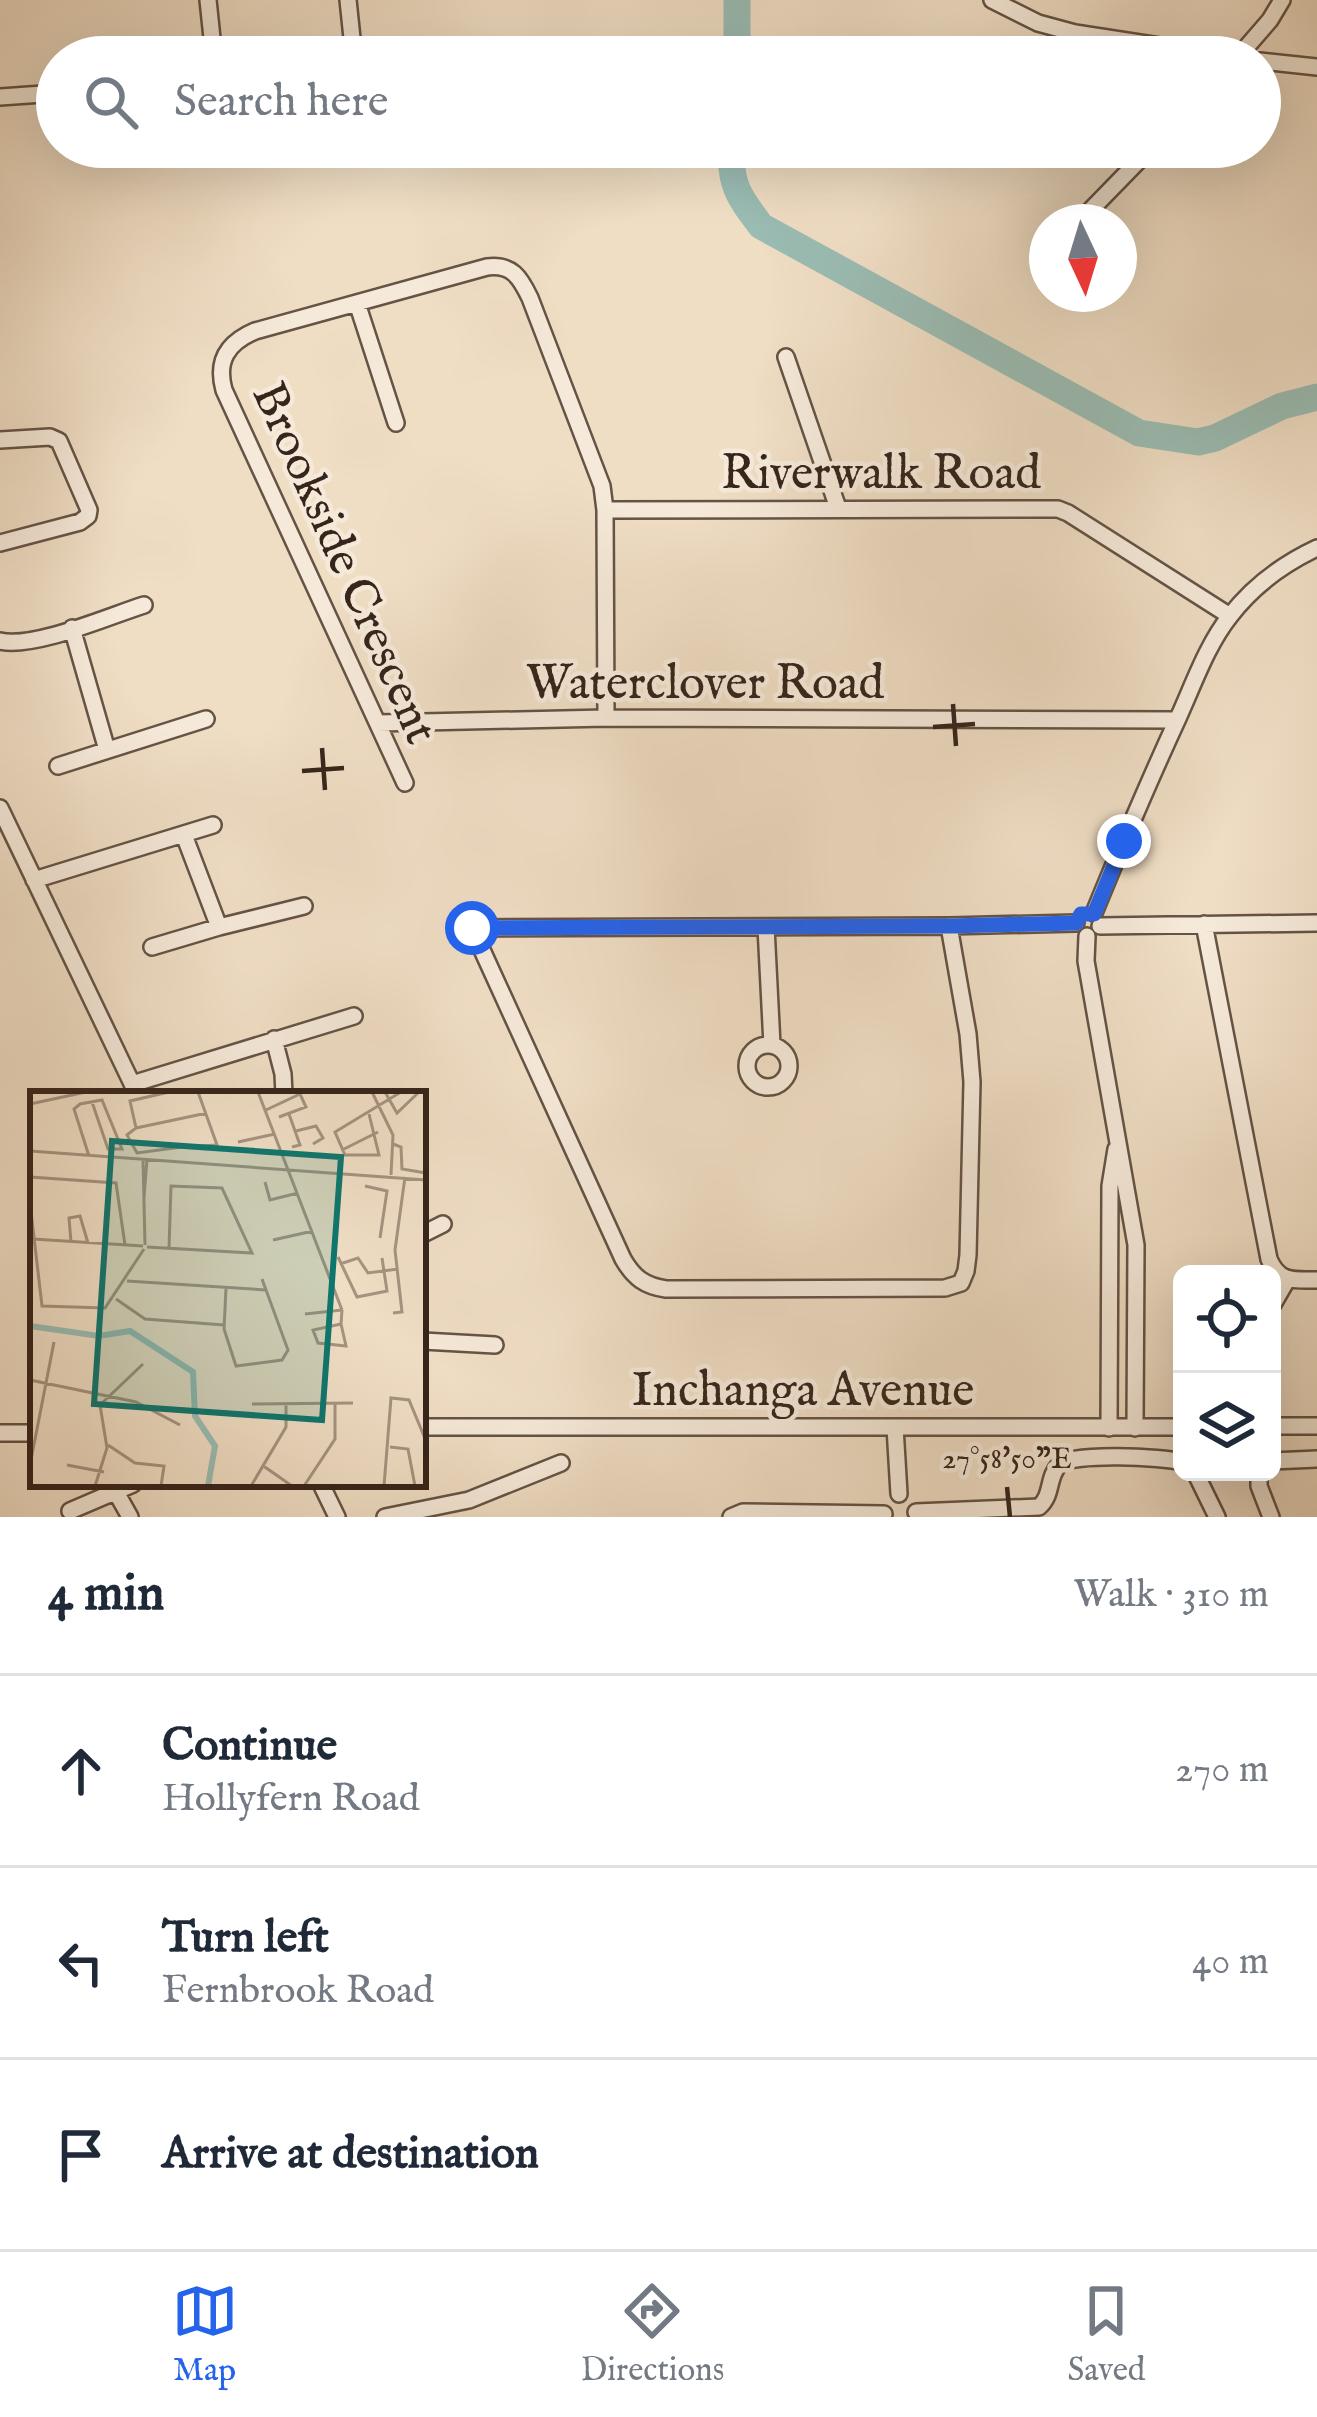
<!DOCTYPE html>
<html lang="en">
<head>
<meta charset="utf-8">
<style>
	body { margin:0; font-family:"IM FELL English",serif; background:#f2f2f3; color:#1f2937 }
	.controls { position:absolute; right:36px; bottom:36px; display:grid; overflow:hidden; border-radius:18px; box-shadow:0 12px 48px #0002 }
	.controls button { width:108px; height:108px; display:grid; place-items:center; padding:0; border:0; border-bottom:3px solid #e0e1e3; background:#fff; color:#1f2937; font:60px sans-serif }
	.compass { position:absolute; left:1029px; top:204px; width:108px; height:108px; border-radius:50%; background:#fff; box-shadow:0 12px 48px #0002; rotate:176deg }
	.stop { position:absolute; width:36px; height:36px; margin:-27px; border:9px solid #2563eb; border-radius:50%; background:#fff }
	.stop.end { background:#2563eb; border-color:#fff; box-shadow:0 3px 12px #0008 }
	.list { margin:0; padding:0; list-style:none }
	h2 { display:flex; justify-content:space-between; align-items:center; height:156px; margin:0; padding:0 48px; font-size:51px }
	h2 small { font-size:39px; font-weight:400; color:#747a83 }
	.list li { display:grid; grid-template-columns:78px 1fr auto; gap:36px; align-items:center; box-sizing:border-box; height:192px; padding:0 48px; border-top:3px solid #e0e1e3 }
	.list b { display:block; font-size:45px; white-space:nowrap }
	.list p { margin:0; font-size:39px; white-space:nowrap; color:#747a83 }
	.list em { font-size:39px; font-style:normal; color:#747a83 }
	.icon { flex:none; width:66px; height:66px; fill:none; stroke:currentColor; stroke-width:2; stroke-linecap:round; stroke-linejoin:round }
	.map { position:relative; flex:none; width:1317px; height:1517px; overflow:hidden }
	.search { position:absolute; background:#fff; box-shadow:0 12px 48px #0002; left:36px; right:36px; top:36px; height:132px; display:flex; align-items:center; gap:30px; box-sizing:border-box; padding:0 42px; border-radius:66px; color:#747a83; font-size:45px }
	.sheet { height:732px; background:#fff }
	nav { display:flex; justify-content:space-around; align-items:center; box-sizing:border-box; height:168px; border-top:3px solid #e0e1e3; background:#fff; font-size:33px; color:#747a83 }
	nav a { display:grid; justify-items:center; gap:6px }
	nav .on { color:#2563eb }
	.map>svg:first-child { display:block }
</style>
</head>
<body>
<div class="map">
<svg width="1317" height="1517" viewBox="0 0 1317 1517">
	<rect width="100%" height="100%" fill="#efddc4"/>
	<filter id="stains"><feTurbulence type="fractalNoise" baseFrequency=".00167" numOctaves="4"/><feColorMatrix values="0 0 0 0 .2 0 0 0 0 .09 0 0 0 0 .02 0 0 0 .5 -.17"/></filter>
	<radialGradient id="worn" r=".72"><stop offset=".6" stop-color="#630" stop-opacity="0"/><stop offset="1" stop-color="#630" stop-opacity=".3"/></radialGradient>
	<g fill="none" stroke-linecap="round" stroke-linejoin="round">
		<path stroke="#9abcb3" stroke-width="27" d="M 737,57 L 737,0
			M 732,147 C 729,184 739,197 761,226 L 1139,433 L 1198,442 L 1215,438 L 1282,406 L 1317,397"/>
		<defs>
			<path id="minor" d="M 208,0 L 214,57
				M 348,0 L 354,57
				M 992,0 L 1038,23 L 1075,33 L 1231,57
				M 1238,57 L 1270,20 L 1282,0
				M 1260,61 L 1317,67
				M 0,97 L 57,93
				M 1079,222 L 1152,147
				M 357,303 L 396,423
				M 786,357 L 838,508
				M 0,440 L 50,437 L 59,441 L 89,510 L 88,516 L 80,522 L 0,543
				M 605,510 L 1058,509 L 1068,513 L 1230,616
				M 72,628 L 107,750
				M 0,641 C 34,649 109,616 144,605
				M 378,723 L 606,718 L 1177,720
				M 58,766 L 206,719
				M 405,783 L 224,390 C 216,361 227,343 255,331 L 487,267 C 512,264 520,277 530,298 L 602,486 L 605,510 L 606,718
				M 0,808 L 137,1094
				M 184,835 L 219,927
				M 34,880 L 213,825
				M 1094,913 C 1121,847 1149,781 1179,716 C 1194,683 1207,645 1230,616 C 1253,586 1283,564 1317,548
				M 1204,924 L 1269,1259 C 1279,1283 1294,1280 1317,1280
				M 949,926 L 968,1034 L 972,1082 L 968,1255 L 966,1271 L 961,1283 L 945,1288 L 666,1289 C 645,1286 634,1278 623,1259 L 472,928 L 949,926 L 1076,923
				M 1100,926 L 1317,923
				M 766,927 L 772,1045
				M 1087,936 L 1086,961 L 1136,1245 L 1135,1428
				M 152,947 L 219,927 L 304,906
				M 274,1039 L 283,1074 L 284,1094
				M747 1066a21 21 0 1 1 42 0a21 21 0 1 1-42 0Z
				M 132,1084 L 354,1016
				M 423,1234 L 443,1224
				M 1272,1306 L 1287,1280
				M 423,1341 L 495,1345
				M 1272,1426 L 1317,1426
				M 423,1427 L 1182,1427
				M 895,1427 L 899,1494
				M 1109,1428 L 1110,1186 L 1116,1149
				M 0,1433 L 33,1433
				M 1272,1461 L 1317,1459
				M 1195,1472 L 1217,1517
				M 1259,1472 L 1259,1486 L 1271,1517
				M 321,1484 L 337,1517
				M 116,1492 L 130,1517
				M 70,1511 L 133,1484
				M 916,1512 L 1039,1507 C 1053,1495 1047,1478 1059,1465 C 1072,1452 1163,1457 1182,1462
				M 385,1517 L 469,1500 L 561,1463
				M 731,1517 L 743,1512 L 884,1514"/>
		</defs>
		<use href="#minor" stroke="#655345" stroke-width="20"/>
		<use href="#minor" stroke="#f5e9d9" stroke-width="15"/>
	</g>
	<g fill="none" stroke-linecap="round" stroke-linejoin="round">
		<path stroke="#2563eb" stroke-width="15" d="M 472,928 L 949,926 L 1076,923 L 1081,914 L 1094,914 L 1124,841"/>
	</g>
	<path fill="none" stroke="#37251b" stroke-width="4.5" d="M 953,704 L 956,746M 933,727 L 975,724M 322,748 L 325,790M 302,771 L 344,768M 1007,1487 L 1010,1517"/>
	<g text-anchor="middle" stroke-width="9" stroke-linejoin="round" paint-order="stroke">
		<g font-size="48" fill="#37251b" stroke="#f5e9d9">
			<text x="881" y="488">Riverwalk Road</text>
			<text transform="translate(347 562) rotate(66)" y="17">Brookside Crescent</text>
			<text x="705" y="698">Waterclover Road</text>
			<text x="803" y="1405">Inchanga Avenue</text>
		</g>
	</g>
	<g transform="translate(30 1091)">
		<rect width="396" height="396" fill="#efddc4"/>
		<path fill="none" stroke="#9abcb3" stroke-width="6" d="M 0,235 L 69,245 L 100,240 L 163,281 L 165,325 L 185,355 L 178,395"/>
		<path fill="none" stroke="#a59380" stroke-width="3" d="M 139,1 L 100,10 L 106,37 L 97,44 L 107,62 L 152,56M 228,1 L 312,219M 342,1 L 363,44 L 361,84M 355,1 L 367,22 L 389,1M 0,13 L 56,1M 236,19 L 270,3 L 276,16 L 249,26M 259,23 L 270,54 L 262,56M 339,23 L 349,64 L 315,64 L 305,41 L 371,1M 106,37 L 177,22M 266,40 L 286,35 L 293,47 L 283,53M 208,51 L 245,43M 363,53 L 371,56 L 372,78 L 396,82M 157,56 L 187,54 L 168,1M 312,59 L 348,41M 0,60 L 396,89M 59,65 L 44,18 L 50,13 L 72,9 L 92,58 L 78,58 L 62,11M 113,68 L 115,154M 0,86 L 86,92 L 95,154M 235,91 L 240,109 L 268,102M 335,95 L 357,100 L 350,147M 114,107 L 117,68M 0,112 L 12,215 L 75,217 L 114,158M 3,148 L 113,155M 243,149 L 283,140M 41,151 L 39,127 L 50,125 L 58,152M 117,156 L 222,162 L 192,97 L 141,95 L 139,157M 308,166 L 327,206 L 357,200 L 352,167M 310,173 L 328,167 L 338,182 L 368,178M 97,190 L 236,199M 196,197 L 194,238 L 206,275 L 252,269 L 258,259 L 232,188M 86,208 L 115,228 L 194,234M 363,222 L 372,221 L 365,159 L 375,86M 275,223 L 312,219M 311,233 L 316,255 L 288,252 L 283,239 L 311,233 L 312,219M 0,289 L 106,311 L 150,334M 222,313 L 323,312M 78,354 L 105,372 L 134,375 L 131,395M 360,356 L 378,358 L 385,395M 0,374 L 24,251M 37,374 L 74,381M 232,374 L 262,395M 65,395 L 77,357 L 70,314 L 113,273M 221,395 L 256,336 L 256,313M 274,395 L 305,348 L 305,313M 354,395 L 361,307 L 379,309 L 396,350"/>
		<path fill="#0f766e" fill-opacity="0.15" stroke="#0f766e" stroke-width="6" d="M 82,50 L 311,66 L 292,329 L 64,313 Z"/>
		<rect width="396" height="396" fill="none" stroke="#37251b" stroke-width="6"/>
	</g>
	<g font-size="30" text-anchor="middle" fill="#37251b" stroke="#f5e9d9" stroke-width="9" stroke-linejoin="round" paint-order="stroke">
		<text x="1007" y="1468">27°58'50"E</text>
	</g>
	<rect width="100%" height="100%" filter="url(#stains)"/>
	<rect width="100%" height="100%" fill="url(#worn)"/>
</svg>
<div class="controls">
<button><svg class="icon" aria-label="locate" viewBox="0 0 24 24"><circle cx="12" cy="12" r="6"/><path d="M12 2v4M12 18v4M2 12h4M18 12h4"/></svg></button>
<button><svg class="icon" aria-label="layers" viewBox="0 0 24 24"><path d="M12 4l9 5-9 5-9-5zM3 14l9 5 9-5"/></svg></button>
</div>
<svg class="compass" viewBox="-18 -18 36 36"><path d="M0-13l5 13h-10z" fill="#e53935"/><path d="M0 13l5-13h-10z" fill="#747a83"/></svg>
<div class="stop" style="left:472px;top:928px"></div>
<div class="stop end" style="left:1124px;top:841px"></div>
<div class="search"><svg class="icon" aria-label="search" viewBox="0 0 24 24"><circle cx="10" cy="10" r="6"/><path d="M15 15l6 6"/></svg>Search here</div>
</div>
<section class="sheet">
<h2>4 min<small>Walk · 310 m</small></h2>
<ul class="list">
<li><svg class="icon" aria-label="ahead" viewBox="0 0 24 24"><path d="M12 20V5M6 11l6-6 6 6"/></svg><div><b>Continue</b><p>Hollyfern Road</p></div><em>270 m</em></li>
<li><svg class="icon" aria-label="left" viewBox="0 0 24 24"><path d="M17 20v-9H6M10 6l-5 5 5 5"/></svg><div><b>Turn left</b><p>Fernbrook Road</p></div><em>40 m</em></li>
<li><svg class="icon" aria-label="arrive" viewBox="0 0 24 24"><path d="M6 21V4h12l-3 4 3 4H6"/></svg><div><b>Arrive at destination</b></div></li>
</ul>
</section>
<nav>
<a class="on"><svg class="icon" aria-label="map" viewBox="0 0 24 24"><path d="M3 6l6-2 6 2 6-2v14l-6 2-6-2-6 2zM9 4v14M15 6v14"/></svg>Map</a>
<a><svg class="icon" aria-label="directions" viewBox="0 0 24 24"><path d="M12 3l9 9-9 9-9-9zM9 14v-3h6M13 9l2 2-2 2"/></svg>Directions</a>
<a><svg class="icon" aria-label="saved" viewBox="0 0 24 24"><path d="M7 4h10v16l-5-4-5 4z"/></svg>Saved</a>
</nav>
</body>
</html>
